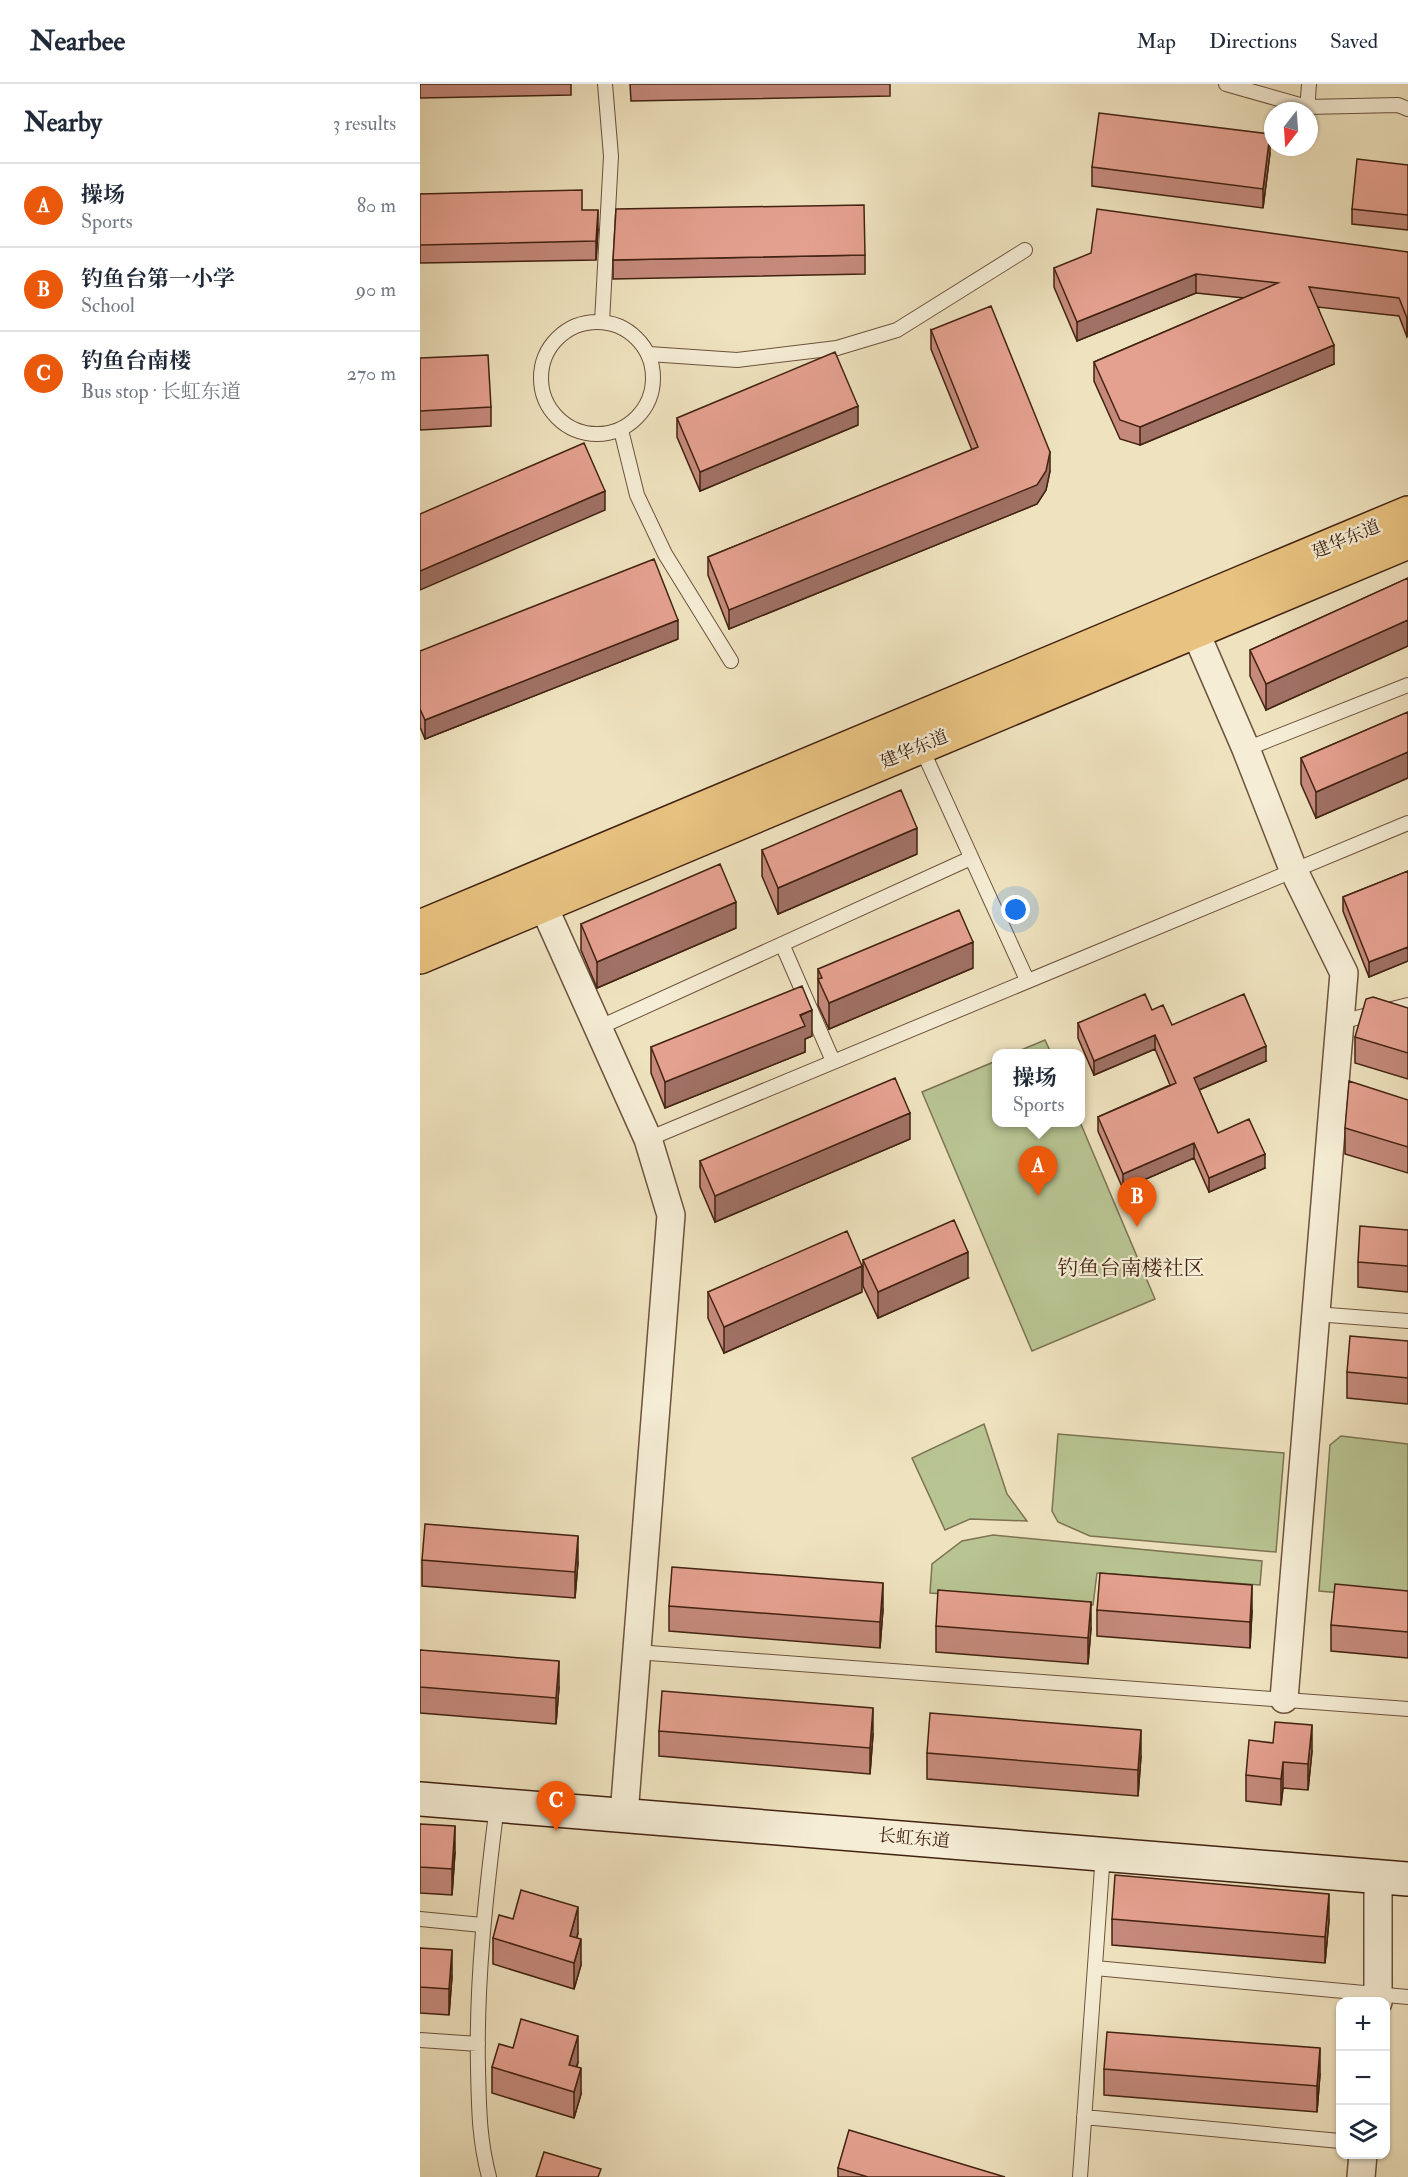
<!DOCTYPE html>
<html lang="en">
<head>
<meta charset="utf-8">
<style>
	body { margin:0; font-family:"IM FELL Double Pica","Noto Serif SC",serif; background:#f6f6f7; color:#1f2937 }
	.controls { position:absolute; right:18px; bottom:18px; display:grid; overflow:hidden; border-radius:12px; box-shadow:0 2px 4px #0004 }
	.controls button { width:54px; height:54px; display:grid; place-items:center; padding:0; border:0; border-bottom:2px solid #e0e1e3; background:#fff; color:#1f2937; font:30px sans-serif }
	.compass { position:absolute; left:844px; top:18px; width:54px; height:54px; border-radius:50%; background:#fff; box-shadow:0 2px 4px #0004; rotate:197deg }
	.you { position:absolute; left:596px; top:826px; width:21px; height:21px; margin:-15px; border:4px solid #fff; border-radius:50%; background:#1a73e8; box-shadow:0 0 0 9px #1a73e833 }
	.badge { display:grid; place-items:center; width:39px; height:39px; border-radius:50%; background:#ea580c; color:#fff; font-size:20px; font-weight:700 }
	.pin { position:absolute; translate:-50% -50px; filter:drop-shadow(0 2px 3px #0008) }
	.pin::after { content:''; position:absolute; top:32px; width:21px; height:18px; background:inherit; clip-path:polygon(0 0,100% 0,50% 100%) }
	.popup { position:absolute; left:572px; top:965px; width:93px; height:78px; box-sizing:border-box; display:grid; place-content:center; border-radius:12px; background:#fff; filter:drop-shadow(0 2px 4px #0005); font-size:20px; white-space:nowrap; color:#747a83 }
	.popup b { font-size:22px; color:#1f2937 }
	.popup::after { content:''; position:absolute; left:50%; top:100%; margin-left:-12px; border:12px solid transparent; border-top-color:#fff }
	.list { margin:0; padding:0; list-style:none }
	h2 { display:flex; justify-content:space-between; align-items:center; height:78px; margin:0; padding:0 24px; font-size:26px }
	h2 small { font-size:20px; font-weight:400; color:#747a83 }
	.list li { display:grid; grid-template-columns:39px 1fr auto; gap:18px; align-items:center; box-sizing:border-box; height:84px; padding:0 24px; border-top:2px solid #e0e1e3 }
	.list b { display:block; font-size:22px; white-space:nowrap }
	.list p { margin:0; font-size:20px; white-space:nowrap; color:#747a83 }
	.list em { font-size:20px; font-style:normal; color:#747a83 }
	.icon { flex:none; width:33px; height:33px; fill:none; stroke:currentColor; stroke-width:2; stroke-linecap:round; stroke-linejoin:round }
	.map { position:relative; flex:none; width:988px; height:2093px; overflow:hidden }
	header { display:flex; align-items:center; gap:36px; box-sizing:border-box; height:84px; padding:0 30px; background:#fff; border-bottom:2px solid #e0e1e3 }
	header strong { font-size:28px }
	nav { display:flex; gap:33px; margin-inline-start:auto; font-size:21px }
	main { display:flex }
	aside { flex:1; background:#fff }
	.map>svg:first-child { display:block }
</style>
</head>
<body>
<header>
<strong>Nearbee</strong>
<nav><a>Map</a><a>Directions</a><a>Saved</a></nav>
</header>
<main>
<aside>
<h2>Nearby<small>3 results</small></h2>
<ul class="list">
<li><span class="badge">A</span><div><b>操场</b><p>Sports</p></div><em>80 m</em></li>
<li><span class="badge">B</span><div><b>钓鱼台第一小学</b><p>School</p></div><em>90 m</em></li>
<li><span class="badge">C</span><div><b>钓鱼台南楼</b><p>Bus stop · 长虹东道</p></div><em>270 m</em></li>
</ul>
</aside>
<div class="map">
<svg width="988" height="2093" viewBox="0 0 988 2093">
	<rect width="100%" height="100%" fill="#efe3bf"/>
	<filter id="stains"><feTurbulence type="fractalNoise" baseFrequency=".00333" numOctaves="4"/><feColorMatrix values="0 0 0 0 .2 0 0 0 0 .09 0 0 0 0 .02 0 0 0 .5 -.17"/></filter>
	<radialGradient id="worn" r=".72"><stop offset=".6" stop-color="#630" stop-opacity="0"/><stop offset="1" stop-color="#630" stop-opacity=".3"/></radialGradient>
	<path fill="#b8c492" stroke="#7d7352" stroke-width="1.5" d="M 625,956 L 631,969 L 594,969 Z
		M 576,977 L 576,1038 L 660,1038 L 735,1215 L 612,1267 L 502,1008 Z
		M 564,1340 L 587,1410 L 607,1437 L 550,1435 L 525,1446 L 492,1374 Z
		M 638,1350 L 864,1369 L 856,1468 L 670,1452 L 638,1438 L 632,1427 Z
		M 921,1352 L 988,1360 L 988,1515 L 899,1507 L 910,1361 Z
		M 573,1451 L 842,1477 L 840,1501 L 677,1489 L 673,1521 L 510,1509 L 512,1480 L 542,1457 Z"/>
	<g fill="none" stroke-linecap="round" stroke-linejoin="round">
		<defs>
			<path id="lane" d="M 806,0 L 887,23 L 978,21 L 988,25
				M 887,27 L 889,0
				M121 294a56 56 0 1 1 112 0a56 56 0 1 1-112 0Z
				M 182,238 L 191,72 L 185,0
				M 229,270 L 317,276 L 417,264 L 477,246 L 605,166
				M 201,346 L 217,411 L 245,470 L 311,577
				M 501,663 L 607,896
				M 826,665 L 988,601
				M 362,860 L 413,977
				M 920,938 L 988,921
				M 178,944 L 551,774
				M 228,1055 L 988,739
				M 895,1230 L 988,1237
				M 216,1568 L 988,1625
				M 0,1835 L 62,1841
				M 675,1884 L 988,1913
				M 0,1956 L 58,1960
				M 664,2033 L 920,2057
				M 69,2093 C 59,2055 59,2024 58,1985 C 56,1896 66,1809 77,1721
				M 660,2093 L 683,1769"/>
			<path id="street" d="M 775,547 L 826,665 L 873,785 L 924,889 L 864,1615
				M 123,821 L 228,1055 L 251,1131 L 204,1731
				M 958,1918 L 958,1793
				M 941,2093 L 943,2070"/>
			<path id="secondary" d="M 0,1715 L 988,1795"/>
			<path id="primary" d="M 0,843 L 988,429
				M 0,873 L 988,458"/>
		</defs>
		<use href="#lane" stroke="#6d523c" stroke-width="16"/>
		<use href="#street" stroke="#6d523c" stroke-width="30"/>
		<use href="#secondary" stroke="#422211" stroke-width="36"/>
		<use href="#primary" stroke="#422211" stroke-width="36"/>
		<use href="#lane" stroke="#f5edd5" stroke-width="14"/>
		<use href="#street" stroke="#f5edd5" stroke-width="27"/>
		<use href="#secondary" stroke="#f5edd5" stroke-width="33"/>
		<use href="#primary" stroke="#e8c280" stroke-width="33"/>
	</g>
	<path fill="#c58a7c" stroke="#422211" stroke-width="1.5" d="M 0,0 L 151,0 L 151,11 L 0,14 Z
		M 210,0 L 470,0 L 470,12 L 211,17 Z
		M 850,69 L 843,124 L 672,102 L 672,83 Z
		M 988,81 L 988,146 L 932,140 L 932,125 Z
		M 0,110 L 162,126 L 178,145 L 176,176 L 0,179 Z
		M 988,168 L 987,253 L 979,232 L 898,223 L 914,280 L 720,361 L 700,355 L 674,297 L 674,278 L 824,214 L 776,209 L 657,257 L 634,203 L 634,184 Z
		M 445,171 L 445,190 L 193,195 L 193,176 Z
		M 511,246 L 630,387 L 626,406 L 617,420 L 309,545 L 288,491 L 288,473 L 552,366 L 511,265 Z
		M 0,274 L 71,323 L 71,342 L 0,346 Z
		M 257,334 L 438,341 L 280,407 L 257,353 Z
		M 988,494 L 988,562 L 846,626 L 830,592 L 830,566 Z
		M 258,555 L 5,655 L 0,643 L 0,567 Z
		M 988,628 L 988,694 L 896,734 L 881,700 L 881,674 Z
		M 342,766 L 497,770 L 358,830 L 342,792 Z
		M 988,787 L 988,877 L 949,893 L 923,827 L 923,813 Z
		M 161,840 L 316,844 L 177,904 L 161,866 Z
		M 553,884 L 409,945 L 398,921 L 398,885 Z
		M 988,924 L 988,995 L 935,979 L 935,953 Z
		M 732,926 L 752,941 L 846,977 L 779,1006 L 798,1049 L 845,1084 L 789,1108 L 774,1074 L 703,1105 L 678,1047 L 678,1033 L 750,1001 L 735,965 L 674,991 L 658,954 L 658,939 Z
		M 392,952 L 385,955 L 385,968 L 245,1024 L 231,989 L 231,963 Z
		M 988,1016 L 988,1089 L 925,1070 L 925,1044 Z
		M 490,1055 L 295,1138 L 280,1103 L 280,1077 Z
		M 988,1146 L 988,1208 L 938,1203 L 938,1178 Z
		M 443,1176 L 548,1194 L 458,1234 L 443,1202 Z
		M 288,1208 L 442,1208 L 304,1269 L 288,1234 Z
		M 988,1257 L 988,1320 L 927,1314 L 927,1288 Z
		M 2,1476 L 158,1478 L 155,1514 L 2,1502 Z
		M 988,1507 L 988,1574 L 911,1567 L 911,1541 Z
		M 249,1522 L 463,1525 L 460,1564 L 249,1547 Z
		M 677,1526 L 832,1527 L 830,1564 L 677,1552 Z
		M 516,1542 L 671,1544 L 668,1580 L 516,1568 Z
		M 0,1566 L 139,1603 L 136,1640 L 0,1629 Z
		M 239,1647 L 453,1650 L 450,1690 L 239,1672 Z
		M 892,1667 L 888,1706 L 863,1704 L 861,1721 L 826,1717 L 826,1691 Z
		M 507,1669 L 721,1672 L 718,1712 L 507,1695 Z
		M 0,1740 L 35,1768 L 32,1811 L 0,1809 Z
		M 93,1835 L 158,1849 L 157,1854 L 161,1881 L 154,1905 L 73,1880 L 73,1854 Z
		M 692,1835 L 909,1836 L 905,1879 L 692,1861 Z
		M 0,1864 L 32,1892 L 29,1931 L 0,1929 Z
		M 93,1964 L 158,1978 L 157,1983 L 161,2010 L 154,2034 L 72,2009 L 72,1983 Z
		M 684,1985 L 900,1990 L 897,2028 L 684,2011 Z
		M 418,2084 L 585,2093 L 418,2093 Z"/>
	<path fill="#a07165" stroke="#422211" stroke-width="1.5" d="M 850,50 L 850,69 L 843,124 L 843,105 Z
		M 178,126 L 178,145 L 176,176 L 176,157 Z
		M 776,190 L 776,209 L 657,257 L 657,238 Z
		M 987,234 L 988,234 L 988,252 L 987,253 Z
		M 914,261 L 914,280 L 720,361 L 720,343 Z
		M 438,322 L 438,341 L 280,407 L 280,388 Z
		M 630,368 L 630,387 L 626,406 L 617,420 L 309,545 L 309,526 Z
		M 185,407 L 185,426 L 0,506 L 0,487 Z
		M 258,536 L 258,555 L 5,655 L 5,636 Z
		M 988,536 L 988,562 L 846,626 L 846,600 Z
		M 988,668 L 988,694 L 896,734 L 896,708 Z
		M 497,744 L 497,770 L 358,830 L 358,804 Z
		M 316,818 L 316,844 L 177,904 L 177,878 Z
		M 553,858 L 553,884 L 409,945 L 409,919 Z
		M 988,863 L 988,877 L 949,893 L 949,878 Z
		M 392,926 L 392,952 L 385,955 L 385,968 L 245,1024 L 245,998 Z
		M 735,951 L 735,965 L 674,991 L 674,977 Z
		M 846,962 L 846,977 L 774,1008 L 774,994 Z
		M 490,1029 L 490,1055 L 295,1138 L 295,1112 Z
		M 774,1059 L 774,1074 L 703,1105 L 703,1090 Z
		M 845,1070 L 845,1084 L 789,1108 L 789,1094 Z
		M 548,1168 L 548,1194 L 458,1234 L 458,1208 Z
		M 442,1182 L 442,1208 L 304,1269 L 304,1243 Z
		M 158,1452 L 158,1478 L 155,1514 L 155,1488 Z
		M 463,1499 L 463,1525 L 460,1564 L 460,1538 Z
		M 832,1501 L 832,1527 L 830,1564 L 830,1538 Z
		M 671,1518 L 671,1544 L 668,1580 L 668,1554 Z
		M 139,1577 L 139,1603 L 136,1640 L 136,1614 Z
		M 453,1624 L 453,1650 L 450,1690 L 450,1664 Z
		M 892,1641 L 892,1667 L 888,1706 L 888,1680 Z
		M 721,1646 L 721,1672 L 718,1712 L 718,1686 Z
		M 863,1678 L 863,1704 L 861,1721 L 861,1695 Z
		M 35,1742 L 35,1768 L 32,1811 L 32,1785 Z
		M 909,1810 L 909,1836 L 905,1879 L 905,1853 Z
		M 158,1823 L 158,1849 L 150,1878 L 150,1852 Z
		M 161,1855 L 161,1881 L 154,1905 L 154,1879 Z
		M 32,1866 L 32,1892 L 29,1931 L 29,1905 Z
		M 158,1952 L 158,1978 L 149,2007 L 149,1981 Z
		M 900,1964 L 900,1990 L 897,2028 L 897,2002 Z
		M 161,1984 L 161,2010 L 154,2034 L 154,2008 Z"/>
	<path fill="#e5a190" stroke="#422211" stroke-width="1.5" d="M 679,29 L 850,50 L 843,105 L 672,83 Z
		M 937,75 L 988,81 L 988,131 L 932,125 Z
		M 162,106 L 162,126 L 178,126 L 176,157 L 0,161 L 0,110 Z
		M 444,121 L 445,171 L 193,176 L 196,125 Z
		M 677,125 L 988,168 L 988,234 L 987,234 L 979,214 L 889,203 L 914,261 L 720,343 L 700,336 L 674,278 L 858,199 L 776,190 L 657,238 L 634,184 L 671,169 Z
		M 571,222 L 630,368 L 626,387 L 617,401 L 309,526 L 288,473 L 558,363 L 511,246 Z
		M 415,268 L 438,322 L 280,388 L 257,334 Z
		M 68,271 L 71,323 L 0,327 L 0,274 Z
		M 164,359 L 185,407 L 0,487 L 0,430 Z
		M 234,475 L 258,536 L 5,636 L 0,625 L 0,567 Z
		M 988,494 L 988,536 L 846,600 L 830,566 Z
		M 988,628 L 988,668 L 896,708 L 881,674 Z
		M 481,706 L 497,744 L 358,804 L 342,766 Z
		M 300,780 L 316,818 L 177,878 L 161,840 Z
		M 988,787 L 988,863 L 949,878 L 923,813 Z
		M 539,826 L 553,858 L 409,919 L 398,895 L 402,894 L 398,885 Z
		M 382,902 L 392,926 L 380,931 L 385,942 L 245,998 L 231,963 Z
		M 725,910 L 732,926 L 743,921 L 752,941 L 824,910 L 846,962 L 774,994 L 798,1049 L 829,1035 L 845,1070 L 789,1094 L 774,1059 L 703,1090 L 678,1033 L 756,999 L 735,951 L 674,977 L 658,939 Z
		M 953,913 L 988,924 L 988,969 L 935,953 L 946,915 Z
		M 475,994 L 490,1029 L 295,1112 L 280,1077 Z
		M 929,997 L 988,1016 L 988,1063 L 925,1044 Z
		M 534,1136 L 548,1168 L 458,1208 L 443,1176 Z
		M 940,1142 L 988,1146 L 988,1182 L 938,1178 Z
		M 427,1147 L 442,1182 L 304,1243 L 288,1208 Z
		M 930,1252 L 988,1257 L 988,1294 L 927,1288 Z
		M 5,1440 L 158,1452 L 155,1488 L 2,1476 Z
		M 252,1483 L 463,1499 L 460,1538 L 249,1522 Z
		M 680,1489 L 832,1501 L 830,1538 L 677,1526 Z
		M 915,1500 L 988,1507 L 988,1548 L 911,1541 Z
		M 518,1506 L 671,1518 L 668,1554 L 516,1542 Z
		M 0,1566 L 139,1577 L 136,1614 L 0,1603 Z
		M 242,1607 L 453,1624 L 450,1664 L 239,1647 Z
		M 510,1629 L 721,1646 L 718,1686 L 507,1669 Z
		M 855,1638 L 892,1641 L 888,1680 L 863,1678 L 861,1695 L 826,1691 L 829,1656 L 853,1659 Z
		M 0,1740 L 35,1742 L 32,1785 L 0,1783 Z
		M 695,1791 L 909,1810 L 905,1853 L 692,1835 Z
		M 101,1806 L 158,1823 L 150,1852 L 161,1855 L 154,1879 L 73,1854 L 79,1831 L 93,1835 Z
		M 0,1864 L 32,1866 L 29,1905 L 0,1903 Z
		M 101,1935 L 158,1952 L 149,1981 L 161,1984 L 154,2008 L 72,1983 L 79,1960 L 93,1964 Z
		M 687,1948 L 900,1964 L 897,2002 L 684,1985 Z
		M 429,2046 L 585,2093 L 448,2093 L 418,2084 Z
		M 124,2068 L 181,2085 L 178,2093 L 116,2093 Z"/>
	<g text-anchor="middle" stroke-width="4.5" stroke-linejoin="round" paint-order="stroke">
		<g font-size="18" fill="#422211" stroke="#f5edd5">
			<text transform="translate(926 455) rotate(-23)" y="6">建华东道</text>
			<text transform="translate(494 665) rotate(-23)" y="6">建华东道</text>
			<text transform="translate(494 1754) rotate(5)" y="6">长虹东道</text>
		</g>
		<g font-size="21" fill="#422211" stroke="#f5edd5">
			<text x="711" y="1191">钓鱼台南楼社区</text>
		</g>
	</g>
	<rect width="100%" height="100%" filter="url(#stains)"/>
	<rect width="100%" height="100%" fill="url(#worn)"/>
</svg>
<div class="controls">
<button>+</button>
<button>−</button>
<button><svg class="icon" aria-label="layers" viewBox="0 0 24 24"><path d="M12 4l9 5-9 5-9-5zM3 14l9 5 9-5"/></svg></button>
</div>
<svg class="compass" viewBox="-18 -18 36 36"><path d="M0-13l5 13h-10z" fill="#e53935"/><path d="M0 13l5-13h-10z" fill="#747a83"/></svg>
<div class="you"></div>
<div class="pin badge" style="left:618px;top:1112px">A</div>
<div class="popup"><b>操场</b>Sports</div>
<div class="pin badge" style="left:717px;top:1143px">B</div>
<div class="pin badge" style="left:136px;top:1747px">C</div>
</div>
</main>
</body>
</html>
